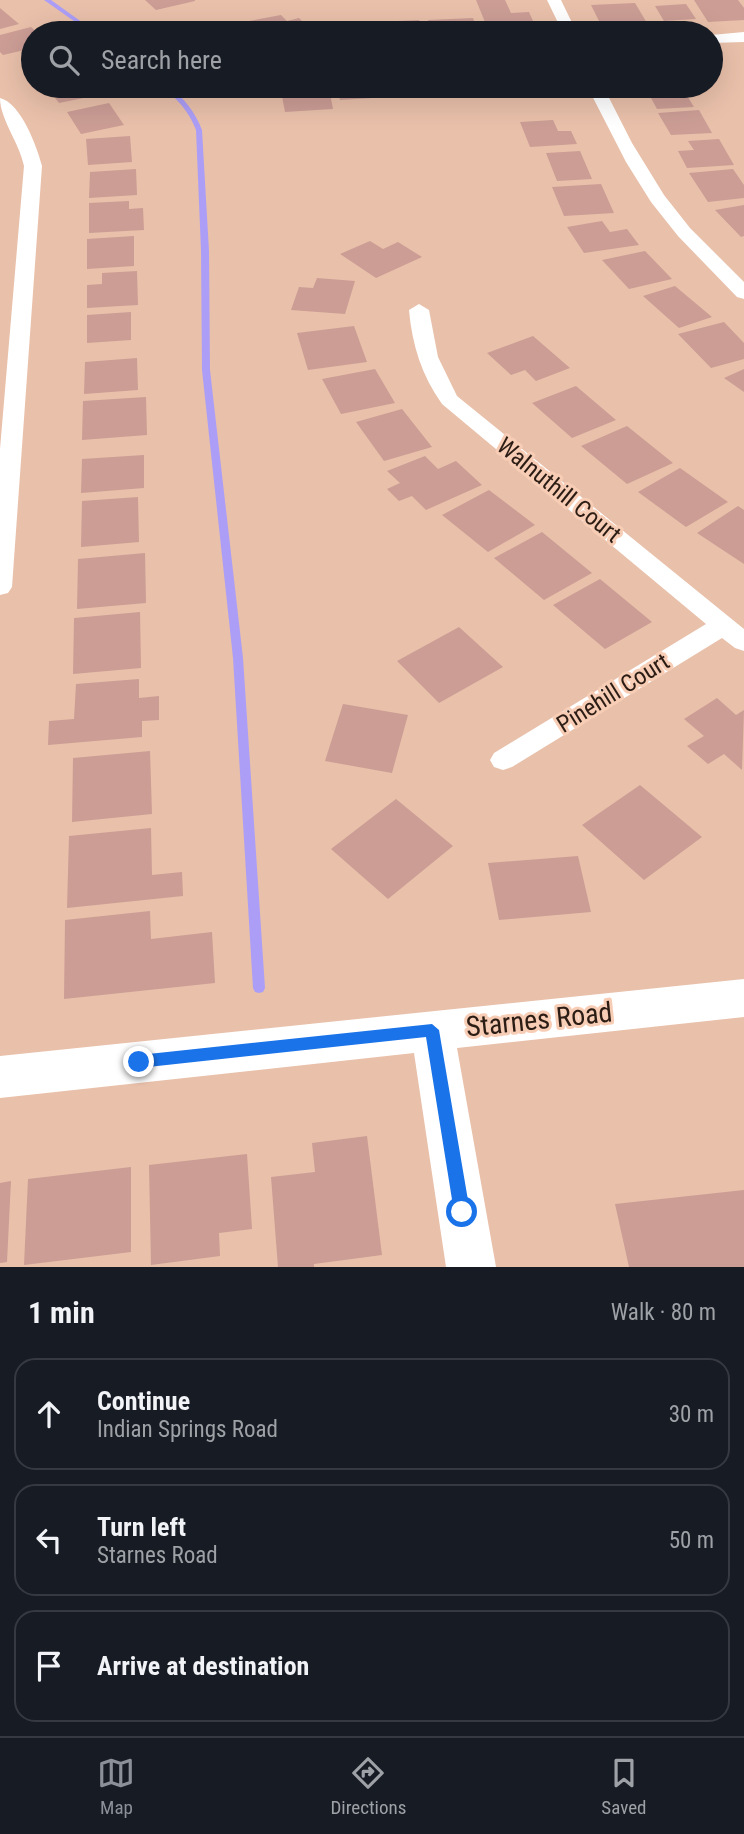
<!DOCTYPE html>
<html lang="en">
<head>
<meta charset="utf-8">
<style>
	body { margin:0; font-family:"Roboto Condensed",sans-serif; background:#242831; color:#f1f3f6 }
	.stop { position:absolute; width:21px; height:21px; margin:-16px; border:5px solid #1a73e8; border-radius:50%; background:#fff }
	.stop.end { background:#1a73e8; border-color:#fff; box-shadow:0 2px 7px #0008 }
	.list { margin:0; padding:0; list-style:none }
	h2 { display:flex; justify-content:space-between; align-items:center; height:91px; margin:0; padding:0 28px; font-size:30px }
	h2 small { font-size:23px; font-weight:400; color:#9ea1a6 }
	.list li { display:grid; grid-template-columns:46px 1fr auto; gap:21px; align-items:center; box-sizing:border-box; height:112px; margin:0 14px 14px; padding:0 14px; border:2px solid #363941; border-radius:21px }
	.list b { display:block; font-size:26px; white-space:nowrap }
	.list p { margin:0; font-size:23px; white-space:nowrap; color:#9ea1a6 }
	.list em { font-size:23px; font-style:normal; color:#9ea1a6 }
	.icon { flex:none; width:38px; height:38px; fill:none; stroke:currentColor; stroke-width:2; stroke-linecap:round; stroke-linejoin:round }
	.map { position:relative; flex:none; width:744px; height:1267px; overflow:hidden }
	.search { position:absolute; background:#171b24; box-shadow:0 7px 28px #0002; left:21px; right:21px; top:21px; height:77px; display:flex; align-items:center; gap:18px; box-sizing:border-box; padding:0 24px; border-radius:38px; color:#9ea1a6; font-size:26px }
	.sheet { height:469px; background:#171b24 }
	nav { display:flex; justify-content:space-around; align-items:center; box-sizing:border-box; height:98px; border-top:2px solid #363941; background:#171b24; font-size:19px; color:#9ea1a6 }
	nav a { display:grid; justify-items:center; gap:4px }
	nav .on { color:#8c9099 }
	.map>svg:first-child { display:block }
</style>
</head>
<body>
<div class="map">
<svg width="744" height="1267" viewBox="0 0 744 1267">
	<rect width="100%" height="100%" fill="#e9c0aa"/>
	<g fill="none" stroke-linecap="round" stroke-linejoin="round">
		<path fill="#ac9ef7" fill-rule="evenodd" d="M 44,0 L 51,0 L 97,33 L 91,33 Z
			M 162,86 L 169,86 C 184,98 195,112 202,130 L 209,251 L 210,370 L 243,658 L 265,988 L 263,992 L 259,993 L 255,992 L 253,988 L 233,658 L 202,370 L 201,251 L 196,130 C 189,111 177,99 162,86 Z"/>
	</g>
	<path fill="#cb9d95" d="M 145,0 L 195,0 L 195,1 L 156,10 Z
		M 476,0 L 505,0 L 511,13 L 529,12 L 537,30 L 489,32 Z
		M 694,0 L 738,0 L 744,8 L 744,20 L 708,22 Z
		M 635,3 L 647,23 L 601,25 L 591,5 Z
		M 686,4 L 696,19 L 664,21 L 655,6 Z
		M 0,8 L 19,24 L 0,29 Z
		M 281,15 L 287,21 L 299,18 L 307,26 L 271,33 L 247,33 L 238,23 Z
		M 473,18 L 479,33 L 433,33 L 428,20 Z
		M 419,20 L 424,33 L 379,33 L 375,22 Z
		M 369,24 L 371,33 L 326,33 L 325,27 Z
		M 31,27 L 38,33 L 33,33 L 33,48 L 3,55 L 0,52 L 0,35 Z
		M 46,86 L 97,86 L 103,94 L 59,103 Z
		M 336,86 L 386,86 L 389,97 L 340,100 Z
		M 393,86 L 444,86 L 447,94 L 413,96 L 410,89 L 394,90 Z
		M 450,86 L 500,86 L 502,91 L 452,94 Z
		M 681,86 L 694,107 L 657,109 L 645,87 Z
		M 329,88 L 333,109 L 285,112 L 281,91 Z
		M 109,103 L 124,125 L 81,134 L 67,112 Z
		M 699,110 L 712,133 L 671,135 L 658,113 Z
		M 553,120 L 558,131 L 571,131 L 577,144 L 530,147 L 520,122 Z
		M 130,136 L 132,162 L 88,165 L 86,139 Z
		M 719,139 L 734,165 L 687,168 L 678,151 L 694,150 L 688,141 Z
		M 580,151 L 592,179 L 557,181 L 546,153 Z
		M 136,169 L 137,195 L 89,198 L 90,172 Z
		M 733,169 L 744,185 L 744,198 L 708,202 L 689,173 Z
		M 601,184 L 614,213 L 564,216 L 552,187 Z
		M 129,201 L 129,209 L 143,208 L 144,230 L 89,233 L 89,203 Z
		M 744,205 L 744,236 L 741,237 L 715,210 Z
		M 602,221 L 610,232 L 627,229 L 639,245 L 584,253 L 567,227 Z
		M 134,236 L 134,266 L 87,269 L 87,239 Z
		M 370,241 L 383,249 L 398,242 L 422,257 L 376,278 L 340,254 Z
		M 645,251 L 672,279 L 629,289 L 602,260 Z
		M 137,271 L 138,305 L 87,308 L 87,285 L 102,284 L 102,273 Z
		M 317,278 L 355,281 L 345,314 L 291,310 L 299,287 L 313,288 Z
		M 675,286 L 712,317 L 679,328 L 643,296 Z
		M 131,312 L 131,340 L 87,343 L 87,315 Z
		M 724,322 L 744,343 L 744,359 L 711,368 L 678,334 Z
		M 354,326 L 367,362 L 308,370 L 297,333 Z
		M 533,336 L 570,368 L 536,381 L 525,370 L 511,375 L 487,353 Z
		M 137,358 L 138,390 L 84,394 L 85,362 Z
		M 375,369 L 395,403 L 341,414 L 322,379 Z
		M 744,369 L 744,392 L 724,378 Z
		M 576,386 L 616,420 L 572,438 L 532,403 Z
		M 146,397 L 147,435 L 82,440 L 83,401 Z
		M 402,409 L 432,447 L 384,461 L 356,422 Z
		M 627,426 L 673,463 L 627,484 L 581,446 Z
		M 144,455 L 144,488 L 81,493 L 82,459 Z
		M 425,456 L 438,469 L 456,461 L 482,485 L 426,510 L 412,496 L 399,501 L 387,489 L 400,483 L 387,471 Z
		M 680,468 L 728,502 L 686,527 L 638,492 Z
		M 489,490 L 535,525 L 488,552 L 442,515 Z
		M 138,497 L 139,542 L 81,547 L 82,501 Z
		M 738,506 L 744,510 L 744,564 L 697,533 Z
		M 542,532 L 592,573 L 544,600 L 494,558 Z
		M 145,553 L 146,603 L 77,609 L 78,559 Z
		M 600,579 L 652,622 L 605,649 L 553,605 Z
		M 140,612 L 141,668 L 73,674 L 74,618 Z
		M 459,627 L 503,667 L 439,703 L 397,661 Z
		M 139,679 L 139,698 L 159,696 L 159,720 L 142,721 L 142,737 L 48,745 L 49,721 L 74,719 L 76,684 Z
		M 717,698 L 736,715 L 744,710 L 742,770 L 724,754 L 708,764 L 687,746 L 704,736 L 684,719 Z
		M 343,704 L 408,715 L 392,773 L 325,761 Z
		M 150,751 L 152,814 L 72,822 L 73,758 Z
		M 640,785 L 702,837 L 644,880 L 582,825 Z
		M 396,799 L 453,846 L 388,899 L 331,849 Z
		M 151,828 L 152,875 L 182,872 L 183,896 L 67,908 L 69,836 Z
		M 578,856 L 591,912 L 499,920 L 488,863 Z
		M 150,911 L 151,939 L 212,932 L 215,983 L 64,999 L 65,920 Z
		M 367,1136 L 382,1255 L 314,1264 L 314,1267 L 278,1267 L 271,1177 L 315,1172 L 312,1143 Z
		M 247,1154 L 252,1229 L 219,1233 L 220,1256 L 151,1265 L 149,1165 Z
		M 131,1167 L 131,1252 L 24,1265 L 28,1179 Z
		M 11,1181 L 7,1262 L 0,1263 L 0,1183 Z
		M 744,1190 L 744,1267 L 629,1267 L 615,1204 Z"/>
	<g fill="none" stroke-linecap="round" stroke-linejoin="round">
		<path fill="#fff" fill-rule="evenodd" d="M 547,0 L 561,0 L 577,33 L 563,33 Z
			M 744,32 L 744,42 L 711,43 L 711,35 Z
			M 587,86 L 603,86 L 632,143 L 664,195 L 690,228 L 744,282 L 744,299 L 737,297 L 678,236 L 651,202 L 626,162 Z
			M 0,98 C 21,103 37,147 42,166 L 12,587 L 8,593 L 0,595 L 0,449 L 24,166 C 19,142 0,119 0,98 Z
			M 419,304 L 429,310 L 438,357 L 457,396 L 744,629 L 744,651 L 735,648 L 722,638 L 512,767 L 503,770 L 494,767 L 490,760 L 494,753 L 706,624 L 442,404 C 422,376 412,345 409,310 Z"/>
		<path fill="#fff" fill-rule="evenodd" d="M 744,979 L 744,1017 L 457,1048 L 496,1267 L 446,1267 L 414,1053 L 0,1098 L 0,1056 Z"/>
	</g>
	<path fill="#1a73e8" d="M 432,1024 L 439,1030 L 470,1212 L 468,1218 L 462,1220 L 457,1218 L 454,1212 L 426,1037 L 139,1068 L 132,1062 L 139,1055 Z"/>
	<g text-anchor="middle" stroke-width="6" stroke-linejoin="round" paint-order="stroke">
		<g font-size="24" fill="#2b1c14" stroke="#f7cdb6">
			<text transform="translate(559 490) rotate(39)" y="8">Walnuthill Court</text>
			<text transform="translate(613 693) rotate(-32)" y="8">Pinehill Court</text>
		</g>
		<g font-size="28" fill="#2b1c14" stroke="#f7cdb6">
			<text transform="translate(539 1019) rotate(-6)" y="10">Starnes Road</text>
		</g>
	</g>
</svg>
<div class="stop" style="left:462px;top:1212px"></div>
<div class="stop end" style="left:139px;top:1062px"></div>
<div class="search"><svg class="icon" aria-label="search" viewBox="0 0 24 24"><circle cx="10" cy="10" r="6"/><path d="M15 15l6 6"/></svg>Search here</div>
</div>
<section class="sheet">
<h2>1 min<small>Walk · 80 m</small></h2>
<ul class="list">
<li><svg class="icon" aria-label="ahead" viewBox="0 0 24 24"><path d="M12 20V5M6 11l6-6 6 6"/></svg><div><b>Continue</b><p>Indian Springs Road</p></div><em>30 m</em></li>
<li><svg class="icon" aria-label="left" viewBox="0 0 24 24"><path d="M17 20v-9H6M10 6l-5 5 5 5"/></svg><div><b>Turn left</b><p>Starnes Road</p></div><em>50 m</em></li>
<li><svg class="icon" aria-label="arrive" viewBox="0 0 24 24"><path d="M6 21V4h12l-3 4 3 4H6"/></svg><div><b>Arrive at destination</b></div></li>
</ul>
</section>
<nav>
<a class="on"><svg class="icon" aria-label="map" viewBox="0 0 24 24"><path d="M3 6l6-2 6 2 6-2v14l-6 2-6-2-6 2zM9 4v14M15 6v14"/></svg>Map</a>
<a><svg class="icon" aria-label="directions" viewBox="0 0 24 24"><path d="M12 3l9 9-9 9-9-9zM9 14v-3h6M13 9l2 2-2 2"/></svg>Directions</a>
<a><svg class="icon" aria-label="saved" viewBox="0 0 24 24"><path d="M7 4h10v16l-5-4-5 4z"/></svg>Saved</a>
</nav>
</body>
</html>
